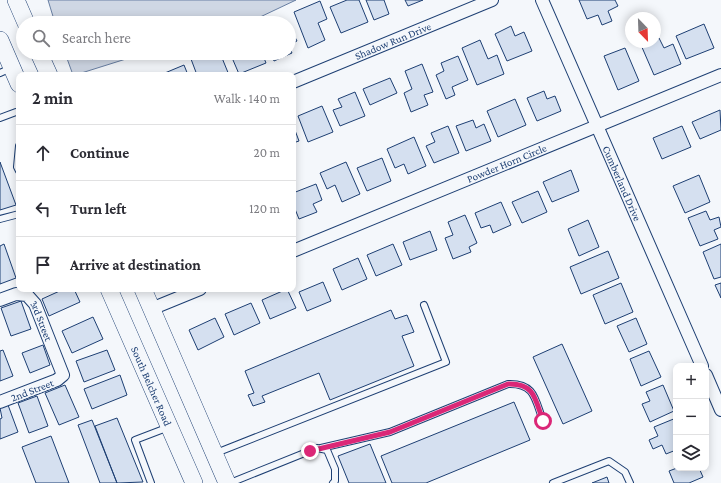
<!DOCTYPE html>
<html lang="en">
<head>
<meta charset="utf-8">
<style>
	body { margin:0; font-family:"Crimson Pro",serif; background:#f7f7f7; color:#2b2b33 }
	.controls { position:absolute; right:12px; bottom:12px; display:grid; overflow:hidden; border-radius:8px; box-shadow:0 2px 10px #0003 }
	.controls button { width:36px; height:36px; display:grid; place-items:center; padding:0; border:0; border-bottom:1px solid #e1e1e2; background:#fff; color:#2b2b33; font:20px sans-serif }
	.compass { position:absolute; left:625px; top:12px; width:36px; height:36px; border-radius:50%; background:#fff; box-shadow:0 2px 10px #0003; rotate:157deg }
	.stop { position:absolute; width:12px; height:12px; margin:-9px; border:3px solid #db2777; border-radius:50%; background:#fff }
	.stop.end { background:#db2777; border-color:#fff; box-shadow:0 1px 4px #0008 }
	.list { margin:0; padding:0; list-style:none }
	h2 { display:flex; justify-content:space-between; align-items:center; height:52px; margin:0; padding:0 16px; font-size:17px }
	h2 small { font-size:13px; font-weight:400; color:#7c7c81 }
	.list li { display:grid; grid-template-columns:26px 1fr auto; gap:12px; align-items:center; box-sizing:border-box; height:56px; padding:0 16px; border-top:1px solid #e1e1e2 }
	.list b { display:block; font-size:15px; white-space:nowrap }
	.list em { font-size:13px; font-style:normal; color:#7c7c81 }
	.icon { flex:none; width:22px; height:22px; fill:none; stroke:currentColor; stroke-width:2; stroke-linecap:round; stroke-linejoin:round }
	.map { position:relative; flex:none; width:721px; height:483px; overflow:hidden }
	.search { position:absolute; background:#fff; box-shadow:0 2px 10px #0003; left:16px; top:16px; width:280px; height:44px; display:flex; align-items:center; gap:10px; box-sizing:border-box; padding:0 14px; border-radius:22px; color:#7c7c81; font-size:15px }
	.panel { position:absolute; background:#fff; box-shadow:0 2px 10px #0003; left:16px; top:72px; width:280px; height:220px; border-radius:8px }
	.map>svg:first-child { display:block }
</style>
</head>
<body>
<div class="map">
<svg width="721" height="483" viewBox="0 0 721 483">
	<rect width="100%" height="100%" fill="#f4f7fb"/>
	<path fill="#cfd7e4" stroke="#687fa3" d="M 48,0 L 296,0 L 258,18 L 241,23 L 55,23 Z
		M 65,53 L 145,53 L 75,75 L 73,75 Z"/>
	<path fill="#d5e0f0" stroke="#1d3f73" d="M 347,0 L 359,0 L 368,22 L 341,33 L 330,7 Z
		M 366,0 L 384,0 L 389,14 L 374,20 Z
		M 405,0 L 423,0 L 408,6 Z
		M 579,0 L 615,0 L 618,6 L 608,11 L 612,21 L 602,25 L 598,15 L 587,19 Z
		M 320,1 L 327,19 L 318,23 L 325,40 L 308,48 L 294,12 Z
		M 704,24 L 714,48 L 686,59 L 676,36 Z
		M 289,26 L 297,41 L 289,45 Z
		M 511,26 L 515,36 L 524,32 L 532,51 L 507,61 L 495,34 Z
		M 659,38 L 664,48 L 673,44 L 681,64 L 654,75 L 641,45 L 649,42 L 655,42 L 655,39 Z
		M 480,40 L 488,59 L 497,55 L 504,74 L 477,85 L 462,48 Z
		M 289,47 L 292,53 L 274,61 L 271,53 L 289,53 Z
		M 625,48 L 639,81 L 618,90 L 604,56 Z
		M 206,53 L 220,53 L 229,75 L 197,75 L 191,59 Z
		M 230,53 L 262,53 L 266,63 L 239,74 Z
		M 458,56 L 468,80 L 452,87 L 455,95 L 446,99 L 436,75 L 444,71 L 441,63 Z
		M 422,64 L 433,92 L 424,95 L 428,105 L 411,112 L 404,93 L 412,89 L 405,71 Z
		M 184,65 L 188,75 L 160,75 Z
		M 390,78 L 397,93 L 370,105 L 363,89 Z
		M 544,91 L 547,99 L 555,96 L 561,111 L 537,121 L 527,98 Z
		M 355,92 L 365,116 L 340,126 L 333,110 L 342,107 L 338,99 Z
		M 515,99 L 526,125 L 498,137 L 487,111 Z
		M 322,106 L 333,132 L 308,142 L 298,116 Z
		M 720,110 L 721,130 L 700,139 L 692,122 Z
		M 473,120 L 476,128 L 484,124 L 491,141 L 466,151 L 456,126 Z
		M 293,125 L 299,141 L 293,143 Z
		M 448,126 L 459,153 L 434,163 L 426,146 L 435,142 L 431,133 Z
		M 682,126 L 691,147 L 662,159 L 653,138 Z
		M 414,137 L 426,166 L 408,174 L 404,164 L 395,168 L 387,149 Z
		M 382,158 L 391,181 L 367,191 L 357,168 Z
		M 0,162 L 16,205 L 0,210 Z
		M 346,162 L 360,194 L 342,202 L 335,185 L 327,189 L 320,173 Z
		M 571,170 L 579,191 L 552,202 L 543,182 Z
		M 699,175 L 710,202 L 685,213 L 673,186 Z
		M 316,184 L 322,200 L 313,204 L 317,212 L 299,219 L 293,204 L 293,193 Z
		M 538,191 L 547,212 L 522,223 L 512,202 Z
		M 501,202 L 511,225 L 493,233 L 490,225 L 481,228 L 475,213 Z
		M 706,211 L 710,220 L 719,217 L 721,227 L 714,230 L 718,239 L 700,246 L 688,218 Z
		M 465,215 L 477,243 L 469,247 L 471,252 L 453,259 L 445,238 L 453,235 L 448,222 Z
		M 588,220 L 599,247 L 579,256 L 568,229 Z
		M 430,231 L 437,250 L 410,260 L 403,242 Z
		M 4,244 L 16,278 L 0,284 L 0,246 Z
		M 393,244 L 402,265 L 376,276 L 367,255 Z
		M 721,244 L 721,277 L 714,279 L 703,252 Z
		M 608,251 L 619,278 L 581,294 L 570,267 Z
		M 358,258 L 367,279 L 342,290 L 333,269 Z
		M 323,282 L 331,301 L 307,311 L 299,292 Z
		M 621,283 L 633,312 L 605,324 L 593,295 Z
		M 721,283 L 721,298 L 715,285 Z
		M 64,289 L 74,289 L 80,302 L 49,316 L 42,299 Z
		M 287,289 L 296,308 L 270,319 L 262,300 Z
		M 21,301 L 31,329 L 11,336 L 1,308 Z
		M 251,303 L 260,323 L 234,335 L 225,314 Z
		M 391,310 L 395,319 L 407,315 L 414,332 L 402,336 L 414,366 L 330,400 L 319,373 L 262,396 L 265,402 L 253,406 L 248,395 L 254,393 L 245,371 Z
		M 93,317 L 103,339 L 72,353 L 62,331 Z
		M 215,318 L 224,337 L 198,350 L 189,330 Z
		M 636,318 L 647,344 L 629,352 L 617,326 Z
		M 562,344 L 592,411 L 563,424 L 533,357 Z
		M 43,345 L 50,365 L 30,373 L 22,353 Z
		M 3,350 L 13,376 L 0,381 L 0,351 Z
		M 107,350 L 115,370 L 84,382 L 76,361 Z
		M 649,351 L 661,377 L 641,386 L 630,359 Z
		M 120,375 L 127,395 L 92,409 L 84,389 Z
		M 65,385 L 79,417 L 59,425 L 45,393 Z
		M 663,385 L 674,411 L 650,422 L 642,404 L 650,401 L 646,392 Z
		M 37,396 L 48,426 L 29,433 L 18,403 Z
		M 514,402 L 530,440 L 426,483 L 392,483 L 381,456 Z
		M 8,405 L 18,432 L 0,439 L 0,419 L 2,418 L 0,408 Z
		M 117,418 L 143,482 L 117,483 L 95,426 Z
		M 676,418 L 676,450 L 666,454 L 662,445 L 653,449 L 649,440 L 658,436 L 654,427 Z
		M 92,420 L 117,483 L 100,483 L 78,425 Z
		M 51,436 L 69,483 L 36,483 L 22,447 Z
		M 370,444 L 386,483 L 349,483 L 338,456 Z
		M 677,468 L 699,468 L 703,477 L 689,483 L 674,483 L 669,471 Z
		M 607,477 L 609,483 L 592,483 Z"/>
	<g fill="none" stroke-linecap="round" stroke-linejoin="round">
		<defs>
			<path id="lane" d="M 0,73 L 11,68
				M 0,118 L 16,112 L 19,113
				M 19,146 L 17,167 L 19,171
				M 0,219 L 19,214
				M 321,448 L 390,432 L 508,384 C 535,383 535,399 543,421
				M 216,453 L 446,362 L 424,305
				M 151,483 L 135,440 L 169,427
				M 230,483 L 317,448 L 327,450 L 335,469 L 335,481 L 333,483
				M 553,483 L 609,461 L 625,472 L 630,483"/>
			<g id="street">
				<path id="s1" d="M 542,0 L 702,366"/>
				<path id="s2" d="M 293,82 L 492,0"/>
				<path id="s3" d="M 293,251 L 721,75"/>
				<path id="s4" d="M 0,300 L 16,294 L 27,295 L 35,304 L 63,375 L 57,380 L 0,402"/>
				<path d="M 151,309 L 200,289"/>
				<path d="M 706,375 L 721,410"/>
			</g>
			<g id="secondary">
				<path d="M 16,0 L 26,23"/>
				<path d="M 0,40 L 19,84"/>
				<path d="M 39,53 L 49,75"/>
				<path id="s5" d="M 109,289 L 194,483"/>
				<path d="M 143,289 L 227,483"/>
			</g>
		</defs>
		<use href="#lane" stroke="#1d3f73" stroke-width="8"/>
		<use href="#street" stroke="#1d3f73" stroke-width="14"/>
		<use href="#secondary" stroke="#1d3f73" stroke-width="18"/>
		<use href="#lane" stroke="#f4f7fb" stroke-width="6"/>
		<use href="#street" stroke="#f4f7fb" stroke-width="12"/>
		<use href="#secondary" stroke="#f4f7fb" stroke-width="17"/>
	</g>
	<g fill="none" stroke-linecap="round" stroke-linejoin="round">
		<path stroke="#db2777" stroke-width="5" d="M 310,451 L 390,432 L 508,384 C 535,383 535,399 543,421"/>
	</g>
	<g text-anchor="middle" stroke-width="3" stroke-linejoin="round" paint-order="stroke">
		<g font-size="11" fill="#1d3f73" stroke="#f4f7fb">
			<text dy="4" stroke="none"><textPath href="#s2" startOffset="108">Shadow Run Drive</textPath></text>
			<text dy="4" stroke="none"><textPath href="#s3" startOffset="231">Powder Horn Circle</textPath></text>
			<text dy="4" stroke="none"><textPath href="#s1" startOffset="200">Cumberland Drive</textPath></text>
			<text dy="4" stroke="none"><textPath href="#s4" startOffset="58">3rd Street</textPath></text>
			<text dy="4" stroke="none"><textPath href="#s5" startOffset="106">South Belcher Road</textPath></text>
			<text transform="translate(32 390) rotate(-21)" y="4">2nd Street</text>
		</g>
	</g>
</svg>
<div class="controls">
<button>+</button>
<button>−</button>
<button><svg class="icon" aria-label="layers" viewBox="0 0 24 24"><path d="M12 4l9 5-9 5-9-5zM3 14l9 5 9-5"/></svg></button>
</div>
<svg class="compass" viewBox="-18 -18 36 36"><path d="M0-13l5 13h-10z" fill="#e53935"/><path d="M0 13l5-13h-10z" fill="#7c7c81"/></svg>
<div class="stop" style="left:543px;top:421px"></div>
<div class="stop end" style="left:310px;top:451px"></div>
<div class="search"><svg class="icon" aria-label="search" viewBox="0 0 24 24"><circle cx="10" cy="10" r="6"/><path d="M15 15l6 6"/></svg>Search here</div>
<section class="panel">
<h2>2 min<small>Walk · 140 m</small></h2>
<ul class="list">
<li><svg class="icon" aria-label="ahead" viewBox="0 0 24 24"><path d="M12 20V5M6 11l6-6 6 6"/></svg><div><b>Continue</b></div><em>20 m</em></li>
<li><svg class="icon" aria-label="left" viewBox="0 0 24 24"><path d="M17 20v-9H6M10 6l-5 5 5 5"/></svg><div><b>Turn left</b></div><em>120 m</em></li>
<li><svg class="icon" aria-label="arrive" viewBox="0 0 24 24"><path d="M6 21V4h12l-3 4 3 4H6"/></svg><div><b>Arrive at destination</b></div></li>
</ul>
</section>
</div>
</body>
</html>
